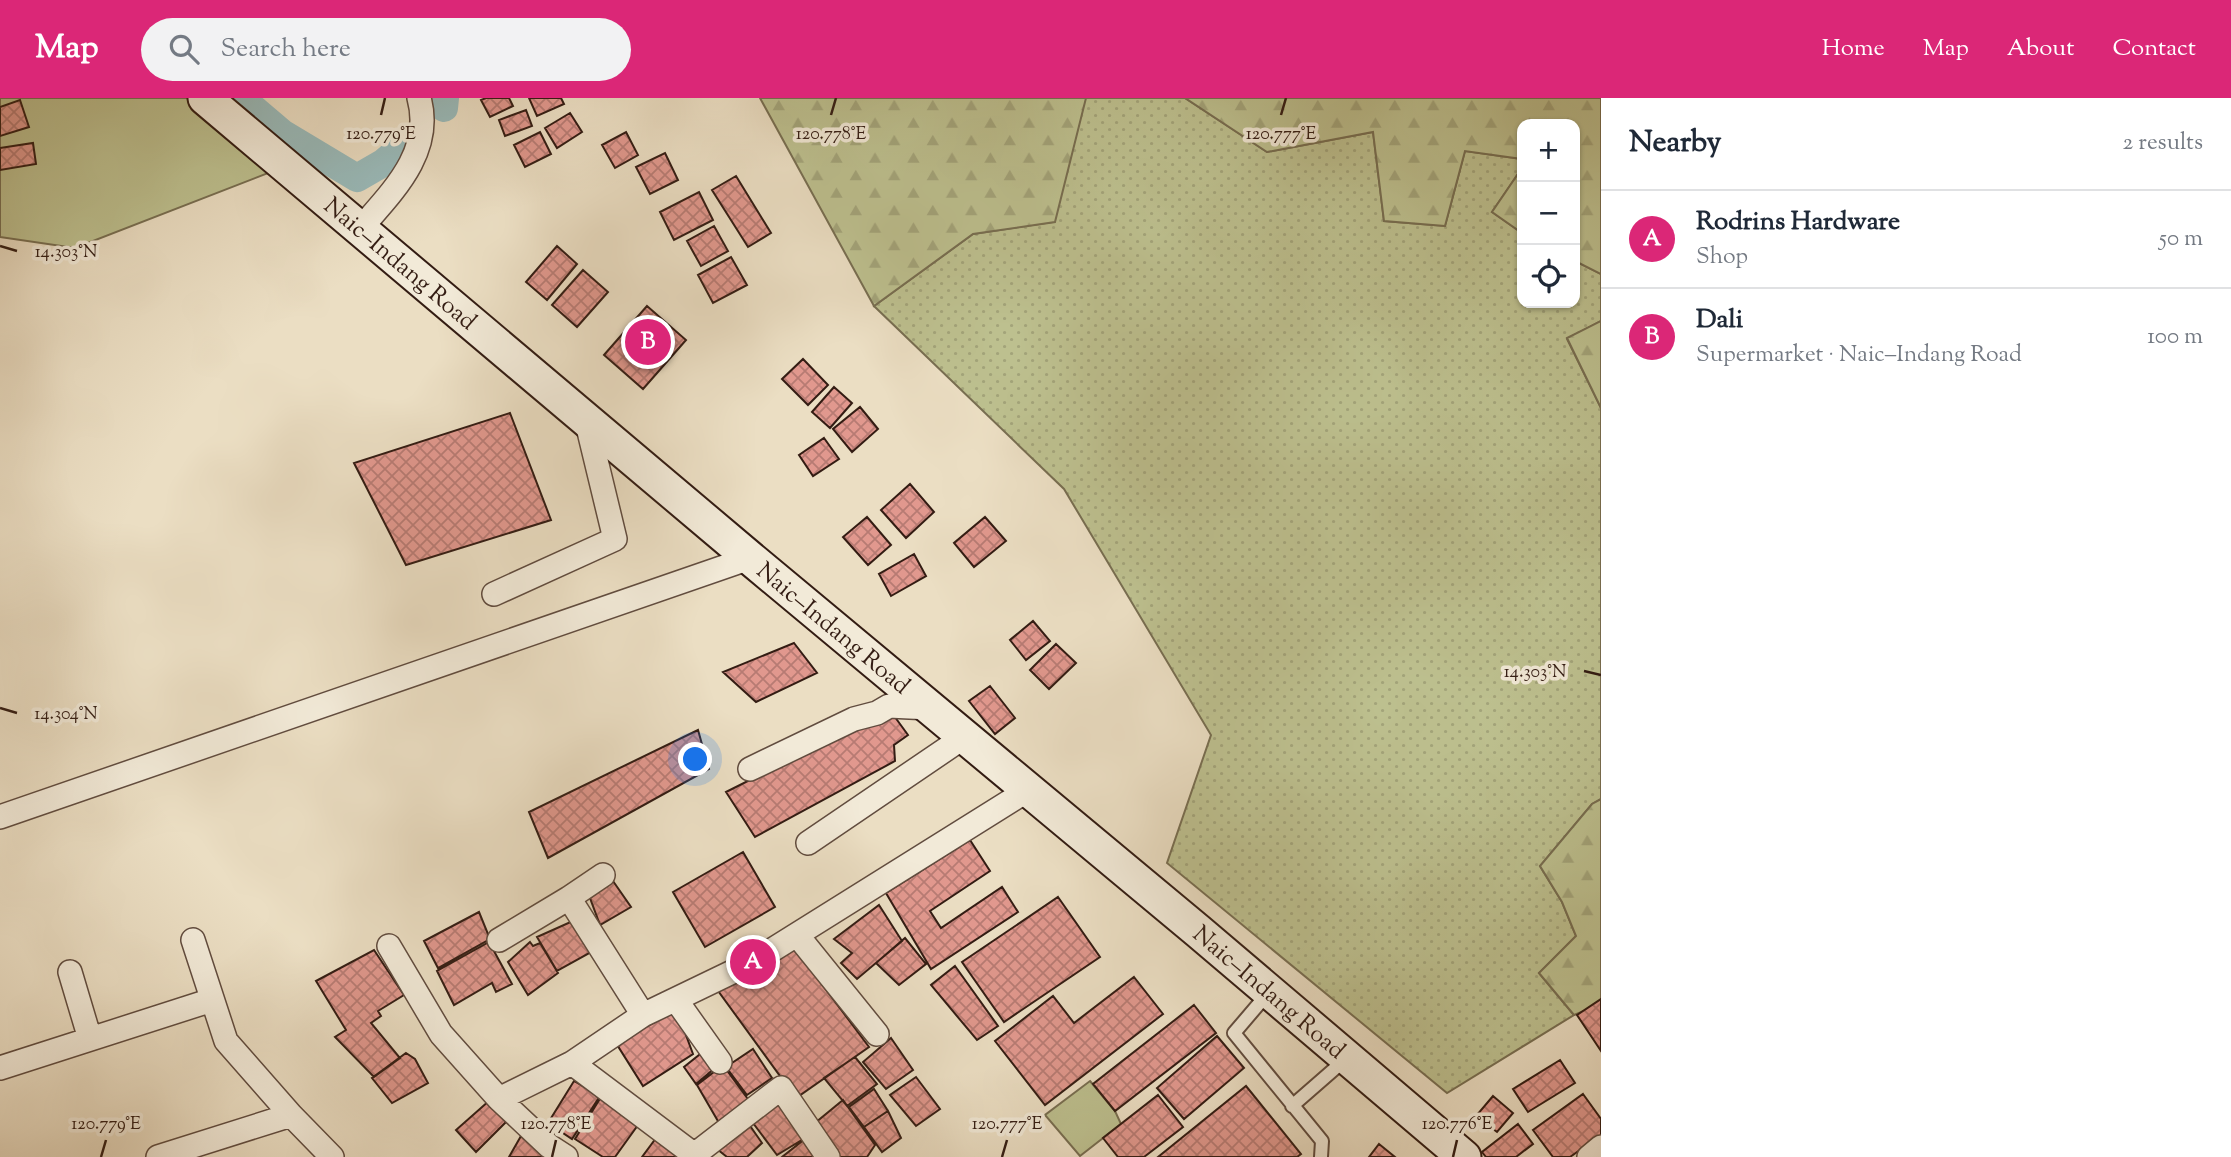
<!DOCTYPE html>
<html lang="en">
<head>
<meta charset="utf-8">
<style>
	body { margin:0; font-family:"Sorts Mill Goudy",serif; background:#f2f2f3; color:#1f2937 }
	.controls { position:absolute; right:21px; top:21px; display:grid; overflow:hidden; border-radius:14px; box-shadow:0 2px 5px #0004 }
	.controls button { width:63px; height:63px; display:grid; place-items:center; padding:0; border:0; border-bottom:2px solid #e0e1e3; background:#fff; color:#1f2937; font:35px sans-serif }
	.you { position:absolute; left:696px; top:662px; width:24px; height:24px; margin:-18px; border:5px solid #fff; border-radius:50%; background:#1a73e8; box-shadow:0 0 0 10px #1a73e833 }
	.badge { display:grid; place-items:center; width:46px; height:46px; border-radius:50%; background:#db2777; color:#fff; font-size:23px; font-weight:700 }
	.pin { position:absolute; translate:-50% -50%; border:4px solid #fff; box-shadow:0 2px 7px #0006 }
	.list { margin:0; padding:0; list-style:none }
	h2 { display:flex; justify-content:space-between; align-items:center; height:91px; margin:0; padding:0 28px; font-size:30px }
	h2 small { font-size:23px; font-weight:400; color:#747a83 }
	.list li { display:grid; grid-template-columns:46px 1fr auto; gap:21px; align-items:center; box-sizing:border-box; height:98px; padding:0 28px; border-top:2px solid #e0e1e3 }
	.list b { display:block; font-size:26px; white-space:nowrap }
	.list p { margin:0; font-size:23px; white-space:nowrap; color:#747a83 }
	.list em { font-size:23px; font-style:normal; color:#747a83 }
	.icon { flex:none; width:38px; height:38px; fill:none; stroke:currentColor; stroke-width:2; stroke-linecap:round; stroke-linejoin:round }
	.map { position:relative; flex:none; width:1601px; height:1059px; overflow:hidden }
	header { display:flex; align-items:center; gap:42px; box-sizing:border-box; height:98px; padding:0 35px; background:#db2777; color:#fff }
	header strong { font-size:33px }
	nav { display:flex; gap:38px; margin-inline-start:auto; font-size:24px }
	.search { width:490px; height:63px; background:#f2f2f3; display:flex; align-items:center; gap:18px; box-sizing:border-box; padding:0 24px; border-radius:38px; color:#747a83; font-size:26px }
	main { display:flex }
	aside { flex:1; background:#fff }
	.map>svg:first-child { display:block }
</style>
</head>
<body>
<header>
<strong>Map</strong>
<div class="search"><svg class="icon" aria-label="search" viewBox="0 0 24 24"><circle cx="10" cy="10" r="6"/><path d="M15 15l6 6"/></svg>Search here</div>
<nav><a>Home</a><a>Map</a><a>About</a><a>Contact</a></nav>
</header>
<main>
<div class="map">
<svg width="1601" height="1059" viewBox="0 0 1601 1059">
	<defs>
		<pattern id="grass-dots" width="8" height="8" patternUnits="userSpaceOnUse" patternTransform="scale(1.75)"><rect width="8" height="8" fill="#bdc08f"/><path d="M2 2h.1M6 6h.1" fill="none" stroke="#a3a47a" stroke-width="1.8" stroke-linecap="round"/></pattern>
		<pattern id="forest-firs" width="22" height="20" patternUnits="userSpaceOnUse" patternTransform="scale(1.75)"><rect width="22" height="20" fill="#bdc08f"/><path d="M5 1l3.5 6h-7zM16 11l3.5 6h-7z" fill="#a3a47a"/></pattern>
		<pattern id="building-cross-hatch" width="8" height="8" patternUnits="userSpaceOnUse" patternTransform="scale(1.75)"><rect width="8" height="8" fill="#e1988e"/><path d="M0 0l8 8M0 8l8-8" fill="none" stroke="#b77b73"/></pattern>
	</defs>
	<rect width="100%" height="100%" fill="#ebdec3"/>
	<filter id="stains"><feTurbulence type="fractalNoise" baseFrequency=".00286" numOctaves="4"/><feColorMatrix values="0 0 0 0 .2 0 0 0 0 .09 0 0 0 0 .02 0 0 0 .5 -.17"/></filter>
	<radialGradient id="worn" r=".72"><stop offset=".6" stop-color="#630" stop-opacity="0"/><stop offset="1" stop-color="#630" stop-opacity=".3"/></radialGradient>
	<path fill="url(#grass-dots)" stroke="#786e51" stroke-width="2" d="M 1084,0 L 1185,0 L 1267,54 L 1373,34 L 1384,123 L 1445,128 L 1465,53 L 1522,61 L 1522,70 L 1492,114 L 1522,135 L 1522,205 L 1575,205 L 1575,163 L 1601,176 L 1601,223 L 1567,241 L 1601,310 L 1601,701 L 1592,706 L 1540,768 L 1562,804 L 1576,838 L 1539,875 L 1574,917 L 1447,995 L 1167,765 L 1211,637 L 1064,391 L 874,208 L 973,136 L 1052,124 Z"/>
	<path fill="url(#forest-firs)" stroke="#786e51" stroke-width="2" d="M 760,0 L 1086,0 L 1055,124 L 973,136 L 874,208 Z
		M 1185,0 L 1601,0 L 1601,176 L 1575,163 L 1575,26 L 1522,26 L 1522,61 L 1465,53 L 1445,128 L 1384,123 L 1373,34 L 1267,54 Z
		M 1522,70 L 1522,135 L 1492,114 Z
		M 1601,223 L 1601,310 L 1567,240 Z
		M 1601,701 L 1601,906 L 1574,917 L 1539,875 L 1576,838 L 1562,804 L 1540,768 L 1592,706 Z"/>
	<path fill="#bdc08f" stroke="#786e51" stroke-width="2" d="M 0,0 L 193,0 L 276,72 L 75,150 L 0,139 Z
		M 1090,983 L 1115,1013 L 1121,1026 L 1080,1058 L 1045,1017 Z"/>
	<g fill="none" stroke-linecap="round" stroke-linejoin="round">
		<path stroke="#9abbbb" stroke-width="28" d="M 241,0 L 282,35 L 357,80 L 383,65 L 398,52
			M 444,10 L 445,0"/>
	</g>
	<path fill="url(#building-cross-hatch)" stroke="#331c13" stroke-width="2" d="M 486,0 L 509,0 L 513,8 L 490,19 L 481,2 Z
		M 529,0 L 561,0 L 564,6 L 537,18 Z
		M 20,2 L 29,29 L 0,38 L 0,9 Z
		M 526,12 L 532,28 L 505,38 L 499,22 Z
		M 570,15 L 582,34 L 557,50 L 545,30 Z
		M 540,34 L 551,56 L 525,69 L 514,47 Z
		M 626,34 L 638,57 L 615,70 L 602,47 Z
		M 33,45 L 36,66 L 0,72 L 0,50 Z
		M 665,55 L 678,82 L 650,96 L 636,69 Z
		M 736,78 L 771,135 L 748,149 L 712,92 Z
		M 699,94 L 713,122 L 674,142 L 660,114 Z
		M 714,128 L 728,153 L 701,168 L 687,143 Z
		M 557,148 L 577,166 L 547,202 L 526,184 Z
		M 731,159 L 747,187 L 713,205 L 698,177 Z
		M 583,172 L 608,194 L 577,229 L 552,207 Z
		M 647,208 L 686,242 L 643,291 L 604,257 Z
		M 803,261 L 828,287 L 808,307 L 782,281 Z
		M 834,289 L 852,305 L 830,330 L 812,314 Z
		M 860,309 L 878,331 L 852,354 L 833,331 Z
		M 510,315 L 551,422 L 406,467 L 354,365 Z
		M 824,340 L 839,361 L 813,378 L 799,357 Z
		M 910,386 L 934,414 L 906,440 L 881,412 Z
		M 867,419 L 891,447 L 868,467 L 843,439 Z
		M 985,419 L 1006,443 L 974,469 L 954,445 Z
		M 914,456 L 926,478 L 891,498 L 879,476 Z
		M 1033,523 L 1050,543 L 1026,562 L 1010,542 Z
		M 794,545 L 817,575 L 756,604 L 723,574 Z
		M 1056,546 L 1076,565 L 1049,591 L 1030,572 Z
		M 990,588 L 1015,620 L 995,636 L 969,603 Z
		M 892,615 L 908,637 L 894,647 L 895,663 L 755,739 L 726,694 L 863,625 Z
		M 698,632 L 709,671 L 548,760 L 529,714 Z
		M 970,742 L 990,773 L 930,813 L 941,830 L 1002,789 L 1018,814 L 931,871 L 886,795 Z
		M 743,754 L 775,809 L 705,849 L 673,794 Z
		M 613,783 L 631,809 L 600,827 L 590,800 Z
		M 1058,799 L 1100,859 L 1004,924 L 962,864 Z
		M 879,807 L 902,843 L 857,881 L 841,865 L 852,855 L 834,841 Z
		M 479,814 L 490,841 L 438,870 L 424,843 Z
		M 575,822 L 595,852 L 557,873 L 537,839 Z
		M 905,840 L 926,866 L 899,887 L 876,865 Z
		M 489,844 L 512,886 L 496,894 L 492,885 L 454,907 L 437,873 Z
		M 530,844 L 533,848 L 540,845 L 558,875 L 528,897 L 508,864 Z
		M 792,846 L 869,949 L 796,1000 L 716,890 Z
		M 374,852 L 404,897 L 378,913 L 381,918 L 371,925 L 400,960 L 374,979 L 335,939 L 346,932 L 316,883 Z
		M 955,868 L 998,928 L 977,942 L 931,887 Z
		M 1134,879 L 1163,916 L 1045,1007 L 995,943 L 1053,898 L 1074,925 Z
		M 1601,901 L 1601,953 L 1577,917 Z
		M 1194,907 L 1216,935 L 1115,1013 L 1093,986 Z
		M 679,911 L 693,932 L 686,937 L 693,956 L 643,988 L 616,945 Z
		M 1217,938 L 1244,970 L 1184,1021 L 1157,990 Z
		M 891,940 L 913,972 L 886,991 L 863,964 Z
		M 753,951 L 772,980 L 747,997 L 726,969 Z
		M 704,953 L 715,970 L 696,986 L 684,969 Z
		M 406,955 L 415,961 L 428,985 L 392,1005 L 372,980 Z
		M 855,959 L 877,986 L 847,1008 L 824,980 Z
		M 1560,962 L 1575,985 L 1528,1014 L 1513,991 Z
		M 723,967 L 753,1008 L 722,1030 L 697,987 Z
		M 916,979 L 940,1011 L 916,1028 L 890,997 Z
		M 574,983 L 600,998 L 572,1041 L 548,1025 Z
		M 1246,988 L 1301,1056 L 1297,1059 L 1158,1059 Z
		M 874,991 L 888,1013 L 864,1029 L 849,1009 Z
		M 1583,996 L 1601,1021 L 1601,1037 L 1570,1059 L 1553,1059 L 1533,1032 Z
		M 1158,997 L 1183,1029 L 1144,1059 L 1118,1059 L 1103,1040 Z
		M 780,998 L 810,1037 L 777,1057 L 750,1021 Z
		M 1493,998 L 1513,1015 L 1497,1034 L 1476,1018 Z
		M 601,999 L 638,1027 L 615,1059 L 603,1059 L 575,1041 Z
		M 490,1002 L 513,1017 L 476,1054 L 456,1032 Z
		M 843,1002 L 875,1047 L 867,1059 L 835,1059 L 815,1025 Z
		M 888,1013 L 901,1040 L 882,1054 L 864,1029 Z
		M 746,1022 L 762,1045 L 747,1059 L 727,1059 L 712,1047 Z
		M 1518,1026 L 1533,1046 L 1516,1059 L 1486,1059 L 1482,1054 Z
		M 659,1036 L 680,1059 L 642,1059 Z
		M 810,1037 L 818,1059 L 782,1059 Z
		M 521,1038 L 547,1057 L 545,1059 L 509,1059 Z
		M 1379,1046 L 1395,1059 L 1369,1059 Z"/>
	<g fill="none" stroke-linecap="round" stroke-linejoin="round">
		<defs>
			<path id="lane" d="M 1269,894 L 1234,935 L 1322,1043 L 1321,1059
				M 1292,1008 L 1347,960"/>
			<path id="street" d="M 360,131 C 392,94 434,54 419,0
				M 494,496 L 615,441 L 586,321
				M 750,671 L 854,621 L 877,615 L 889,608 L 930,610
				M 0,719 L 750,460
				M 808,745 L 964,639
				M 603,777 L 569,800 L 643,917
				M 797,837 L 877,936
				M 499,842 L 569,800
				M 389,848 L 441,936 L 499,1001 L 572,965 L 643,917 L 753,864 L 1028,692
				M 70,874 L 90,941
				M 676,902 L 720,964
				M 572,965 L 697,1059
				M 0,970 L 212,902
				M 499,1001 L 549,1048 L 566,1059
				M 291,1017 L 332,1059
				M 694,1057 L 781,990 L 828,1059
				M 158,1059 L 291,1017 L 226,943 L 193,842
				M 1589,1059 L 1601,1049"/>
			<g id="secondary">
				<path id="s1" d="M 205,0 L 750,460 L 1198,833 L 1464,1059"/>
			</g>
		</defs>
		<use href="#lane" stroke="#614c3f" stroke-width="16"/>
		<use href="#street" stroke="#614c3f" stroke-width="26"/>
		<use href="#secondary" stroke="#331c13" stroke-width="37"/>
		<use href="#lane" stroke="#f2ead8" stroke-width="12"/>
		<use href="#street" stroke="#f2ead8" stroke-width="23"/>
		<use href="#secondary" stroke="#f2ead8" stroke-width="33"/>
	</g>
	<path fill="none" stroke="#331c13" stroke-width="2.5" d="M 381,17 L 385,0M 831,17 L 836,0M 1281,17 L 1286,0M 0,148 L 17,153M 1584,573 L 1601,577M 0,610 L 17,615M 101,1059 L 106,1042M 552,1059 L 556,1042M 1002,1059 L 1007,1042M 1453,1059 L 1457,1042"/>
	<g text-anchor="middle" stroke-width="7" stroke-linejoin="round" paint-order="stroke">
		<g font-size="24" fill="#331c13" stroke="#f2ead8">
			<text dy="8" stroke="none"><textPath href="#s1" startOffset="256">Naic–Indang Road</textPath></text>
			<text dy="8" stroke="none"><textPath href="#s1" startOffset="822">Naic–Indang Road</textPath></text>
			<text dy="8" stroke="none"><textPath href="#s1" startOffset="1390">Naic–Indang Road</textPath></text>
		</g>
	</g>
	<g font-size="18" text-anchor="middle" fill="#331c13" stroke="#f2ead8" stroke-width="7" stroke-linejoin="round" paint-order="stroke">
		<text x="381" y="41">120.779°E</text>
		<text x="831" y="41">120.778°E</text>
		<text x="1281" y="41">120.777°E</text>
		<text x="66" y="159">14.303°N</text>
		<text x="1535" y="579">14.303°N</text>
		<text x="66" y="621">14.304°N</text>
		<text x="106" y="1031">120.779°E</text>
		<text x="556" y="1031">120.778°E</text>
		<text x="1007" y="1031">120.777°E</text>
		<text x="1457" y="1031">120.776°E</text>
	</g>
	<rect width="100%" height="100%" filter="url(#stains)"/>
	<rect width="100%" height="100%" fill="url(#worn)"/>
</svg>
<div class="controls">
<button>+</button>
<button>−</button>
<button><svg class="icon" aria-label="locate" viewBox="0 0 24 24"><circle cx="12" cy="12" r="6"/><path d="M12 2v4M12 18v4M2 12h4M18 12h4"/></svg></button>
</div>
<div class="you"></div>
<div class="pin badge" style="left:753px;top:864px">A</div>
<div class="pin badge" style="left:648px;top:244px">B</div>
</div>
<aside>
<h2>Nearby<small>2 results</small></h2>
<ul class="list">
<li><span class="badge">A</span><div><b>Rodrins Hardware</b><p>Shop</p></div><em>50 m</em></li>
<li><span class="badge">B</span><div><b>Dali</b><p>Supermarket · Naic–Indang Road</p></div><em>100 m</em></li>
</ul>
</aside>
</main>
</body>
</html>
